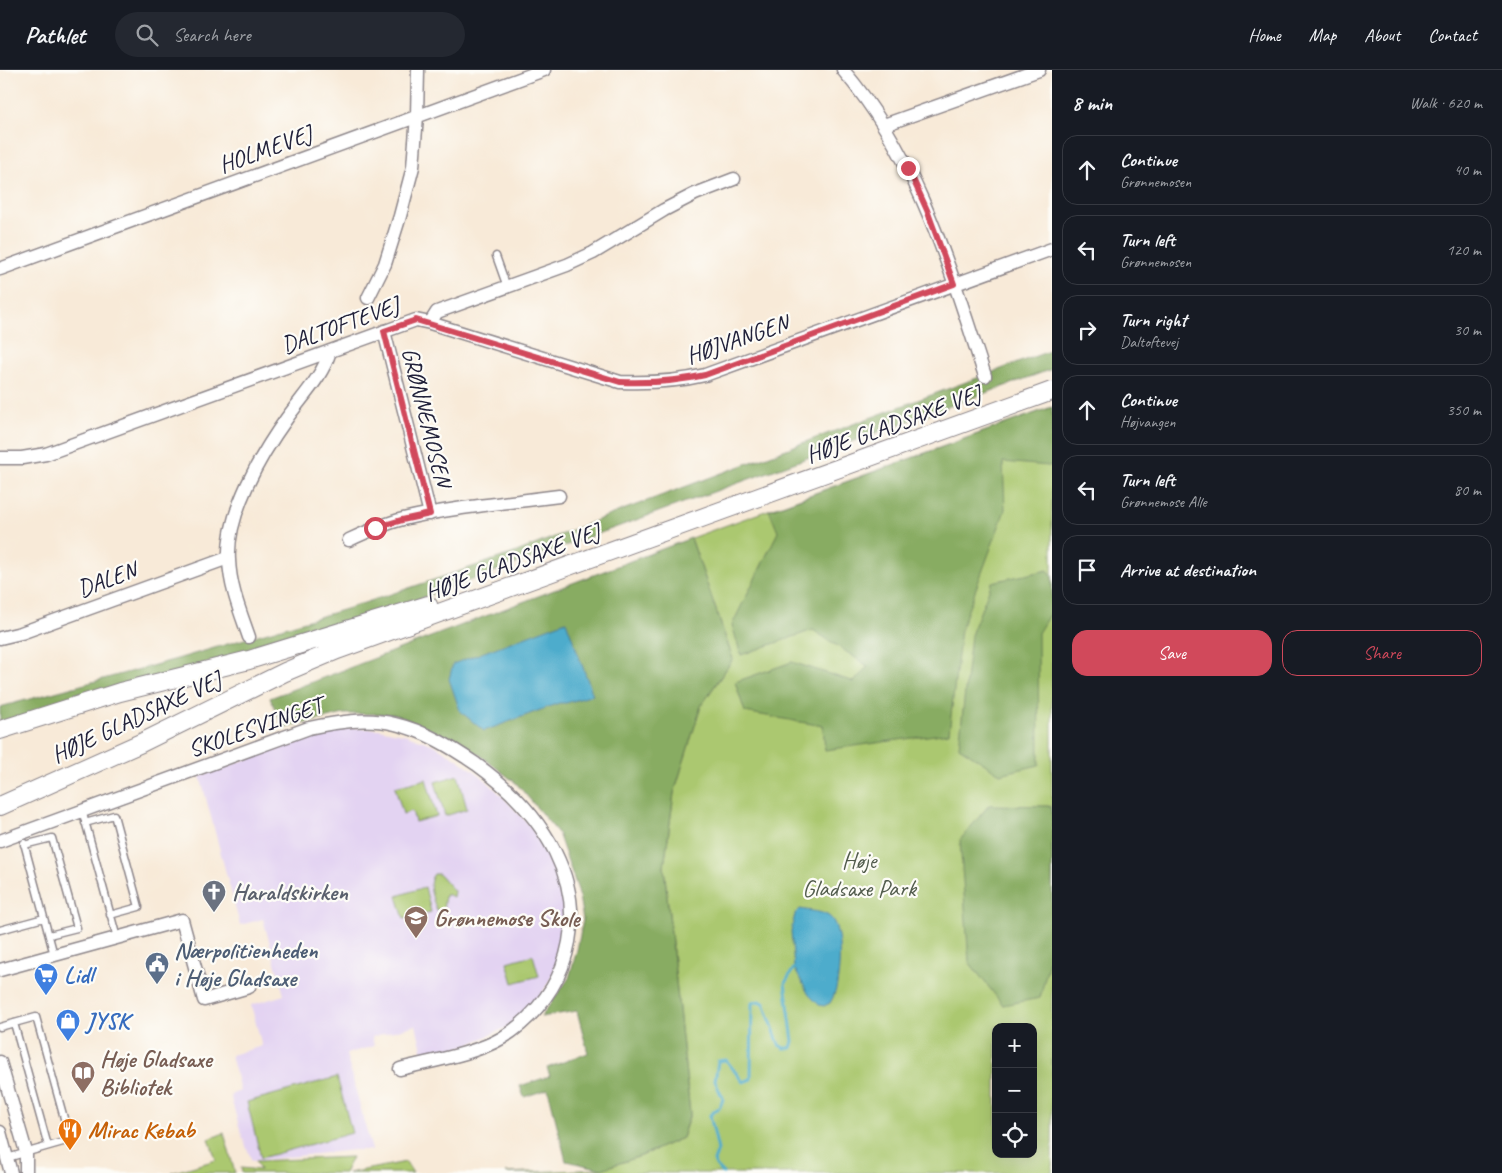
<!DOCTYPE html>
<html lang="en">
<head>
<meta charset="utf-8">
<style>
	body { margin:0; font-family:Caveat,sans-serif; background:#242831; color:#f1f3f6 }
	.controls { position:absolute; right:15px; bottom:15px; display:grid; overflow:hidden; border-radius:10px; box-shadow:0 5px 20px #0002 }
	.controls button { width:45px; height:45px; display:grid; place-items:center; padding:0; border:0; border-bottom:1px solid #363941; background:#171b24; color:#f1f3f6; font:25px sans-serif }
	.stop { position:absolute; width:15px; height:15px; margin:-11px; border:4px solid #d1495b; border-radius:50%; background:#fff }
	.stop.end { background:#d1495b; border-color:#fff; box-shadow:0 1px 5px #0008 }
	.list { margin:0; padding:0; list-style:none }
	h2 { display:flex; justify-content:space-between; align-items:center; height:65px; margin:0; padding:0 20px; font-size:21px }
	h2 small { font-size:16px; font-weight:400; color:#9ea1a6 }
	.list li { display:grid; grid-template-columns:32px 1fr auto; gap:15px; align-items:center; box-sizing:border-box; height:70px; margin:0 10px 10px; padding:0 10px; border:1px solid #363941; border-radius:15px }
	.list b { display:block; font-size:19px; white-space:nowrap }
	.list p { margin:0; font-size:16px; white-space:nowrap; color:#9ea1a6 }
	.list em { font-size:16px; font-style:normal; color:#9ea1a6 }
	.actions { display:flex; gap:10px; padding:15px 20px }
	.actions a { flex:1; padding:11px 0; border:1px solid #d1495b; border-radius:15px; text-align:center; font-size:18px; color:#d1495b }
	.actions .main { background:#d1495b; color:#fff }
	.icon { flex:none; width:28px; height:28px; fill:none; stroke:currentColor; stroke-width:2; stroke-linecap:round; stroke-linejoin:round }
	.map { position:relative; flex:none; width:1052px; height:1103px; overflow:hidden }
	header { display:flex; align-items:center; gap:30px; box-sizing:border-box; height:70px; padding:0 25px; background:#171b24; border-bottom:1px solid #363941 }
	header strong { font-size:24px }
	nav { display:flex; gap:28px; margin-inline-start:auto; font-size:18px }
	.search { width:350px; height:45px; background:#242831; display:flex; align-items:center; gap:12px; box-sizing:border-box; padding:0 18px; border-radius:28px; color:#9ea1a6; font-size:19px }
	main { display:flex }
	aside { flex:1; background:#171b24 }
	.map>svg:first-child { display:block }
</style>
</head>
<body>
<header>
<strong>Pathlet</strong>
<div class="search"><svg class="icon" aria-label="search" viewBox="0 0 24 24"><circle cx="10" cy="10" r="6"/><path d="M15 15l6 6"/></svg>Search here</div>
<nav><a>Home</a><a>Map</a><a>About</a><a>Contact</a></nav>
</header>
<main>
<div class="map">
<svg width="1052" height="1103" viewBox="0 0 1052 1103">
	<rect width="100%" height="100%" fill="#fdfcf7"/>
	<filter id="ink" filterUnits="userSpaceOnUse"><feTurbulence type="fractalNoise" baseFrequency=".02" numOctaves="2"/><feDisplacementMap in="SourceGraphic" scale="10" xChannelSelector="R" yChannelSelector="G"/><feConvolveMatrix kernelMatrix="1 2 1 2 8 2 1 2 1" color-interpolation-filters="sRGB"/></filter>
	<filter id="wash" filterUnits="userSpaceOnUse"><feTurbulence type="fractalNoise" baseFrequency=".0096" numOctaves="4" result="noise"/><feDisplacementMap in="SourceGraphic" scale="20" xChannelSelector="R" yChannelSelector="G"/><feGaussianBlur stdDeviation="1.12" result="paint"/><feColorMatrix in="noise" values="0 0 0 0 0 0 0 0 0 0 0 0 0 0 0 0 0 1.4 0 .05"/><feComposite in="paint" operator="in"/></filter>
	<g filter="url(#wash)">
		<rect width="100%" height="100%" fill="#f8ead8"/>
		<path fill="#e3d3f2" d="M 354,658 L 379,659 L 407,665 L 434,675 L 456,688 L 480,705 L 500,724 L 530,756 L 549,787 L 565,829 L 566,862 L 559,889 L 551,908 L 539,928 L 512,955 L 470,974 L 424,988 L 416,955 L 372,967 L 374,976 L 346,984 L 372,1080 L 353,1080 L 252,1091 L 242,1066 L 230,1025 L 240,1021 L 231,985 L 262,976 L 251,935 L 284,925 L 263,849 L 240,855 L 200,706 L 318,664 L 333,660 Z"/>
		<path fill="#abc86f" stroke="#667555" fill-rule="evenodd" d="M 1052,337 L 1052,1103 L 505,1103 L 602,1099 L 641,1086 L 682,1068 L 690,1044 L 664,797 L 674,723 L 701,636 L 733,589 L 691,468 ZM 996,957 L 1033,957 L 1033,1084 L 996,1084 Z
			M 458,705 L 467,739 L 445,746 L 435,712 Z
			M 426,709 L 437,746 L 415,752 L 412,741 L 403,744 L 395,717 Z
			M 434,804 L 439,804 L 454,821 L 453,827 L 449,825 L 445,825 L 443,841 L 441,842 L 436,839 C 433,828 426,814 434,804 Z
			M 425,817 L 431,842 L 404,849 L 397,826 Z
			M 533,885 L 539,906 L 513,913 L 507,892 Z
			M 337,1007 L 352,1063 L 261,1088 L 247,1032 Z
			M 224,1063 L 235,1103 L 171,1103 L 216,1090 L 209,1069 Z
			M 352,1087 L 344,1103 L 242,1103 L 241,1098 L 260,1100 L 256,1091 Z
			M 406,1092 L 413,1103 L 348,1103 Z"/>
		<path fill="#88ac62" stroke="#55674e" d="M 1052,280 L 1052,299 L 394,538 L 0,654 L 0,637 L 177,589 L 349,538 L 514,483 L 620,441 Z
			M 1052,337 L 1052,395 L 1049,396 L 1003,392 L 1005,440 L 961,559 L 949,663 L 825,680 L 823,656 L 745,642 L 735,612 L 792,592 L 854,612 L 868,596 L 813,560 L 741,585 L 732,555 L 778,462 L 769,440 Z
			M 691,468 L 733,589 L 701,636 L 674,723 L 664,797 L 690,1043 L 682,1068 L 641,1086 L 602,1099 L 566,1091 L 548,1019 L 524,1027 L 520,1016 L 550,1006 L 547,998 L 588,983 L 577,941 L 541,947 L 569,908 L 577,880 L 583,850 L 578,820 L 558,763 L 522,720 L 516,713 L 477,683 L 432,660 L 394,644 L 344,644 L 284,658 L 270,628 Z
			M 1048,500 L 1052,506 L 1052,540 L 1038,563 L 1039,695 L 1000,704 L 959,677 L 971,565 L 992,512 Z
			M 989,735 L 1049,736 L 1052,738 L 1052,879 L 1040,928 L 1003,935 L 969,892 L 960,770 Z"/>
		<path fill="#4daccc" stroke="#386784" d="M 566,551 L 593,625 L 566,633 L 559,633 L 484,661 L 460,641 L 449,609 L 453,594 Z
			M 800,839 C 809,841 823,841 830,847 C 843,858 840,903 836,919 C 835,924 832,929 830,933 L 824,936 L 819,935 L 809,925 L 794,898 L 791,861 L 795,844 Z"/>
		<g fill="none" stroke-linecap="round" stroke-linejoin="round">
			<path stroke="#4daccc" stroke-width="3" d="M 723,1103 L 716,1096 L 714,1091 L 718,1080 L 710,1045 L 720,1037 L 723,1029 L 715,1011 L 718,991 L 726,990 L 743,1012 L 751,1009 L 752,933 L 759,931 L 764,933 L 779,975 L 784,978 L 791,978 L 793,971 L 785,913 L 794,898"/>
		</g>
	</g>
	<g filter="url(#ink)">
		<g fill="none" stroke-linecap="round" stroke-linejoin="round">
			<defs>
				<path id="lane" d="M 496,186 L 507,217
					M 82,740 L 117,868
					M 85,753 L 114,745 L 139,837 L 110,845
					M 24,773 L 54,885
					M 24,775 L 52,768 L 77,858 L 49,865
					M 0,860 L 44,848
					M 14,953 L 48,1076
					M 0,957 L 36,947 L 70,1070 L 7,1088"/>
				<path id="street" d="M 843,0 C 919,89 949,197 985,306
					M 884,55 L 1039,0
					M 0,199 L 544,0
					M 368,228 L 385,194 L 400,146 L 413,97 L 417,46 L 418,0
					M 430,253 L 620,312 C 649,313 676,312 705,305 L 1052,179
					M 384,261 L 430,444
					M 0,388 L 22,388 L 46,384 L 416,250 L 430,253 L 437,242 L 567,195 L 593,183 L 664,140 L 695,124 L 734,109
					M 349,470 C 366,462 384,454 403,449 C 453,437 507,433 559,426
					M 249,567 C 240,541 230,517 229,490 C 226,444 261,384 287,348 C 302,327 323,306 330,281
					M 0,568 L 21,563 L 228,488
					M 0,771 L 309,658 C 337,652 366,647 395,654 C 425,661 451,677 476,694 C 541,741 593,814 562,897 C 551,926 528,952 502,968 C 475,984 431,991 400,999
					M 0,900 L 182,850 L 204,930 L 249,917
					M 0,992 L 26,1082 L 26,1103
					M 0,1062 L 11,1103"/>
				<path id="secondary" d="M 0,660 L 120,622 L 249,590 L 428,535
					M 0,736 L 141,673 L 285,602 L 337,580 L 1052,321"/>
			</defs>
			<use href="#lane" stroke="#8d868a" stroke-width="9"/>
			<use href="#street" stroke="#8d868a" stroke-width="15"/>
			<use href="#secondary" stroke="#8d868a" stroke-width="20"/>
			<use href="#lane" stroke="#fff" stroke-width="6"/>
			<use href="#street" stroke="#fff" stroke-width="12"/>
			<use href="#secondary" stroke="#fff" stroke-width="18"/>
		</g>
	</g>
	<g fill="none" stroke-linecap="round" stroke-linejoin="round" filter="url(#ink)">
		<path stroke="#d1495b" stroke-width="6" d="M 375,458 L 402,450 L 430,444 L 384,261 L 416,250 L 620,312 C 649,313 676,312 705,305 L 954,214 L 927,140 L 908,98"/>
	</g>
	<defs>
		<symbol id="church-pin" viewBox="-11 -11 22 30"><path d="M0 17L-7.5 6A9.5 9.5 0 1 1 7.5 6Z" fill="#6b7280" stroke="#fdfcf7"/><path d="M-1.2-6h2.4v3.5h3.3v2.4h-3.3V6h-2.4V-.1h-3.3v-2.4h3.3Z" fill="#fff"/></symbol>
		<symbol id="school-pin" viewBox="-11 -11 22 30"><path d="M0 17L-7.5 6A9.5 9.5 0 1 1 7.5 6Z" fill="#8d6e63" stroke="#fdfcf7"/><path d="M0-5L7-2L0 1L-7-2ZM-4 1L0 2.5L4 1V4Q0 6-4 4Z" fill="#fff"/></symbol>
		<symbol id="civic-pin" viewBox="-11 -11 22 30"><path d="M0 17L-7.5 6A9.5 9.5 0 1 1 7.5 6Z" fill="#5c6f8a" stroke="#fdfcf7"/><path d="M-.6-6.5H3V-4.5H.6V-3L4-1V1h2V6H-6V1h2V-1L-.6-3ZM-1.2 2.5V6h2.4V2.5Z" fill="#fff"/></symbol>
		<symbol id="supermarket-pin" viewBox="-11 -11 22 30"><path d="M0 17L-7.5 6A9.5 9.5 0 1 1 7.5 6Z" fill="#3f7fe0" stroke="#fdfcf7"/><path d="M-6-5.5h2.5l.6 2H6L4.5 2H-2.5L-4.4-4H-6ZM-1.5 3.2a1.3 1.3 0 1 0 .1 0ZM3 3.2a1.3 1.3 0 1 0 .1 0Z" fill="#fff"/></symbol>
		<symbol id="shop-pin" viewBox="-11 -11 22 30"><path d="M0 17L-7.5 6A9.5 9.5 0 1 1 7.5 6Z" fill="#3f7fe0" stroke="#fdfcf7"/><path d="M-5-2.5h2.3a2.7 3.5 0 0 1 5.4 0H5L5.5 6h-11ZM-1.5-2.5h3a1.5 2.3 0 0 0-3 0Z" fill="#fff"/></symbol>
		<symbol id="library-pin" viewBox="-11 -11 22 30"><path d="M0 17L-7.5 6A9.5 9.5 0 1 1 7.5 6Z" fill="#8d6e63" stroke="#fdfcf7"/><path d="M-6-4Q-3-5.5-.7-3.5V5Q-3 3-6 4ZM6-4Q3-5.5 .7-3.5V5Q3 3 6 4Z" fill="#fff"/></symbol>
		<symbol id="restaurant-pin" viewBox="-11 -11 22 30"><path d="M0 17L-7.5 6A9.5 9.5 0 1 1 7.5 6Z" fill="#e8710a" stroke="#fdfcf7"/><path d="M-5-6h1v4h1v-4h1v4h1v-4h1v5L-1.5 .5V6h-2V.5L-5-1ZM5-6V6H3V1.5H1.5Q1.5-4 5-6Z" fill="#fff"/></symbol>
	</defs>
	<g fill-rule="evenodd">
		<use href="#church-pin" x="200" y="808" width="28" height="38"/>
		<use href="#school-pin" x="402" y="834" width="28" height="38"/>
		<use href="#civic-pin" x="143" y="880" width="28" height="38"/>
		<use href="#supermarket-pin" x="32" y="891" width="28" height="38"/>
		<use href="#shop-pin" x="54" y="937" width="28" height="38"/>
		<use href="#library-pin" x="69" y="989" width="28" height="38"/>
		<use href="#restaurant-pin" x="56" y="1046" width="28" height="38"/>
	</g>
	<g text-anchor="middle" stroke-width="4.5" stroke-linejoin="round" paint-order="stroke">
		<g font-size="24" fill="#22223b" stroke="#fdfcf7">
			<text transform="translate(265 79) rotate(-20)" y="8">HOLMEVEJ</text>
			<text transform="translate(340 255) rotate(-20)" y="8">DALTOFTEVEJ</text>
			<text transform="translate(737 269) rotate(-19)" y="8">HØJVANGEN</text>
			<text transform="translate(427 347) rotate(76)" y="8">GRØNNEMOSEN</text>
			<text transform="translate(893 354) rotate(-20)" y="8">HØJE GLADSAXE VEJ</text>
			<text transform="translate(512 492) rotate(-20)" y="8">HØJE GLADSAXE VEJ</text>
			<text transform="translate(107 509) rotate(-20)" y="8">DALEN</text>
			<text transform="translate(136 647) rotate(-25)" y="8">HØJE GLADSAXE VEJ</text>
			<text transform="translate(255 657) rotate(-19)" y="8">SKOLESVINGET</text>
		</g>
		<g font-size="24" fill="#525c4d" stroke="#fdfcf7">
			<text x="859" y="798">Høje<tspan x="859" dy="28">Gladsaxe Park</tspan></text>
		</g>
		<g font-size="24" font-weight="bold" fill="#5b616d" stroke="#fdfcf7" text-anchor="start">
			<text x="232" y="830">Haraldskirken</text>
		</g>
		<g font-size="24" font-weight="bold" fill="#785e54" stroke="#fdfcf7" text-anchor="start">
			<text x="434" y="856">Grønnemose Skole</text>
			<text x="100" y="997">Høje Gladsaxe<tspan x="100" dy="28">Bibliotek</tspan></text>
		</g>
		<g font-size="24" font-weight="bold" fill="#4e5e75" stroke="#fdfcf7" text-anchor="start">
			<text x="174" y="888">Nærpolitienheden<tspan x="174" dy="28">i Høje Gladsaxe</tspan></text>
		</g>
		<g font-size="24" font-weight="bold" fill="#366cbe" stroke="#fdfcf7" text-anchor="start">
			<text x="64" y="913">Lidl</text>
			<text x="86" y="959">JYSK</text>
		</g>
		<g font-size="24" font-weight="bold" fill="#c56008" stroke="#fdfcf7" text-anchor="start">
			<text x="88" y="1068">Mirac Kebab</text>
		</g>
	</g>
</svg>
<div class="controls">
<button>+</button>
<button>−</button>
<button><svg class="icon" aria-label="locate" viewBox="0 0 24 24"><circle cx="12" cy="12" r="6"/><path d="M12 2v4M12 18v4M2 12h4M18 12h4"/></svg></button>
</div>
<div class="stop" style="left:375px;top:458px"></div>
<div class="stop end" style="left:908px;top:98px"></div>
</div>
<aside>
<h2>8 min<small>Walk · 620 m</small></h2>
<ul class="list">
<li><svg class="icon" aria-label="ahead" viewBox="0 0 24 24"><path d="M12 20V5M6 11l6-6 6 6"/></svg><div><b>Continue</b><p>Grønnemosen</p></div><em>40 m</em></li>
<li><svg class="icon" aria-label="left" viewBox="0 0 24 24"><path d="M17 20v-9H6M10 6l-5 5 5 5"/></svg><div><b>Turn left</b><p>Grønnemosen</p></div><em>120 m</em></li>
<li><svg class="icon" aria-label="right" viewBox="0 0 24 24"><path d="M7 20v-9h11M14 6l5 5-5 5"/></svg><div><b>Turn right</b><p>Daltoftevej</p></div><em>30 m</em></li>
<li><svg class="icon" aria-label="ahead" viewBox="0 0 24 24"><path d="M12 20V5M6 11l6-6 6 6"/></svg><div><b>Continue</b><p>Højvangen</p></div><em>350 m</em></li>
<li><svg class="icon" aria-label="left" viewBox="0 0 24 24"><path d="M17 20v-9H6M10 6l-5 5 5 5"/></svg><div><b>Turn left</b><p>Grønnemose Alle</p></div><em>80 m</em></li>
<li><svg class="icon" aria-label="arrive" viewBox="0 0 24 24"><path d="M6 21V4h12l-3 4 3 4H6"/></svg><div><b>Arrive at destination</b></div></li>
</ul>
<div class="actions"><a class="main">Save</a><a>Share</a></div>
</aside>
</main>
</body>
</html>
